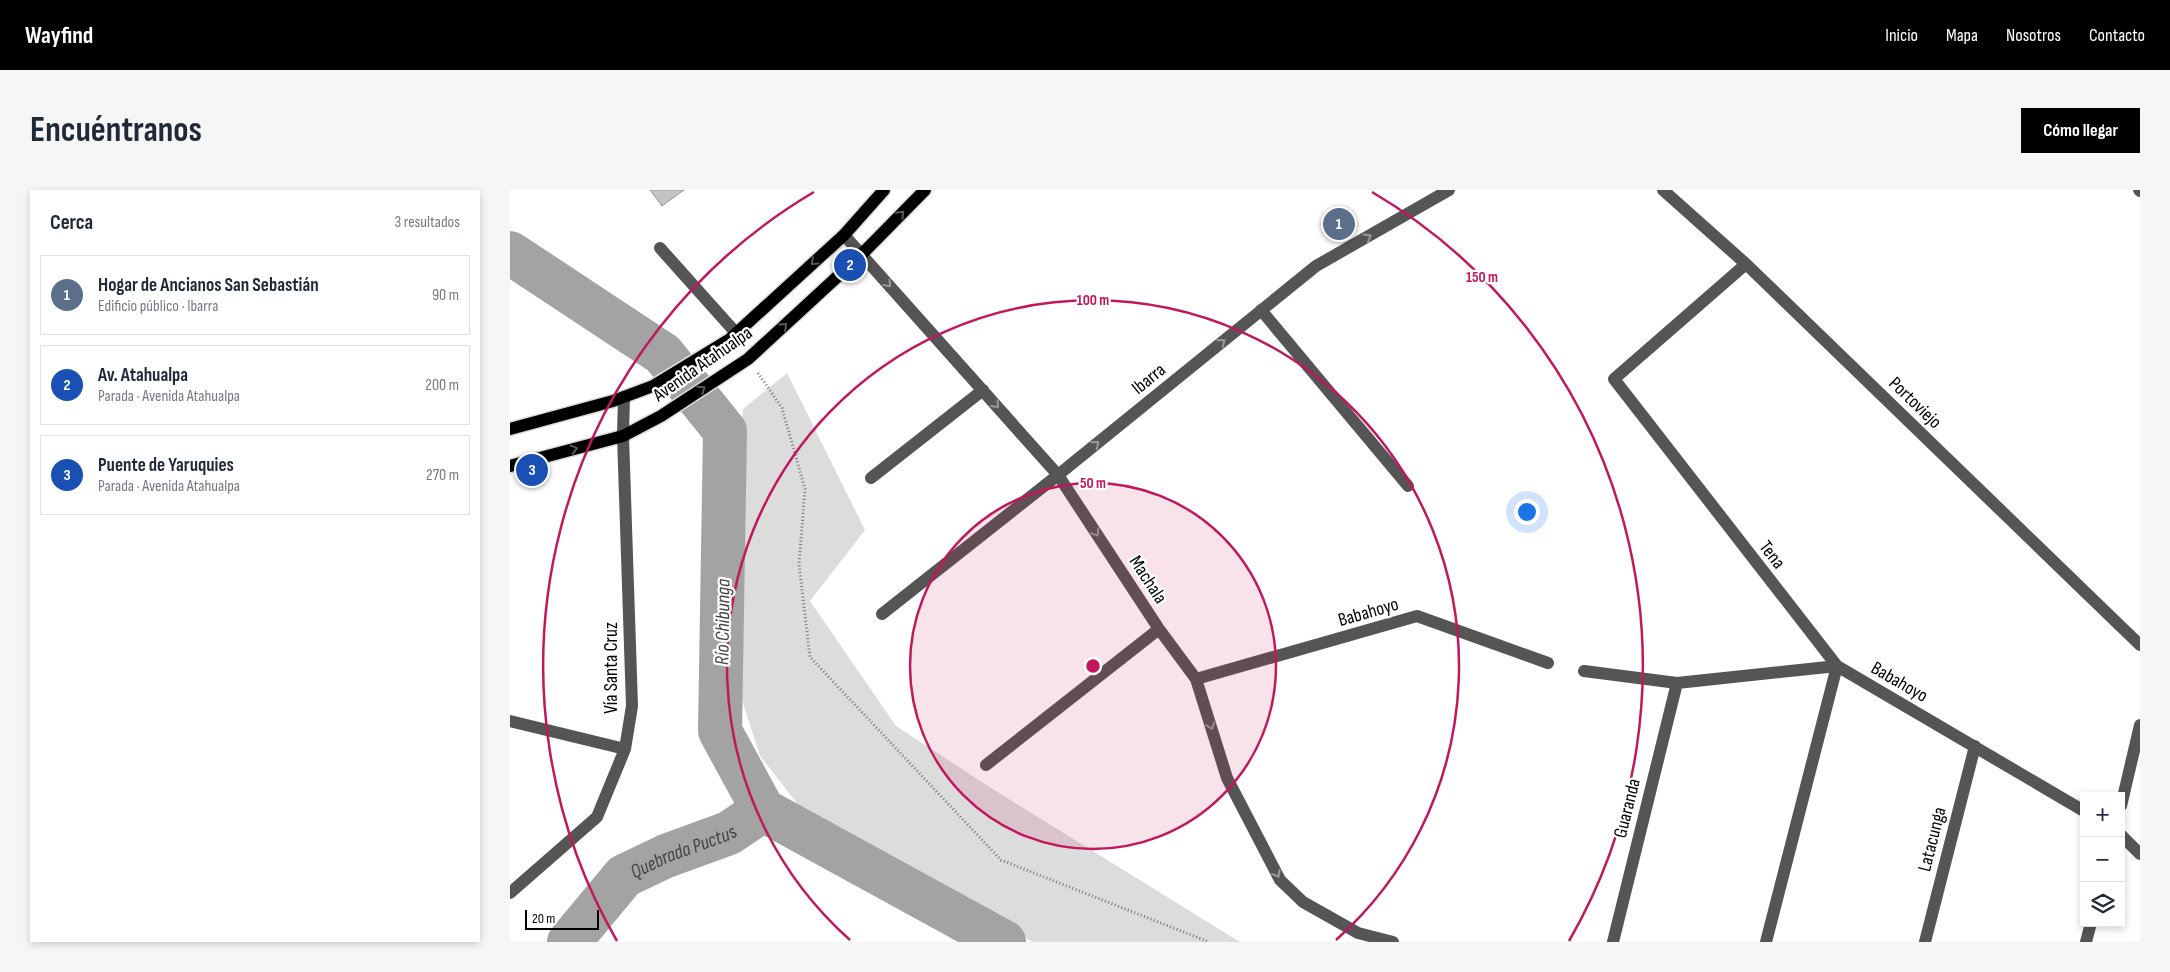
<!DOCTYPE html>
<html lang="es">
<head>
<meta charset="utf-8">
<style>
	body { margin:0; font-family:"Sofia Sans Condensed",sans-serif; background:#f6f6f7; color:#1f2937 }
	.controls { position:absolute; right:15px; bottom:15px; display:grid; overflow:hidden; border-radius:0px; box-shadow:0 2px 8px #0003 }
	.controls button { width:45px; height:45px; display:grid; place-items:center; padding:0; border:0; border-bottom:1px solid #e0e1e3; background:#fff; color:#1f2937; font:25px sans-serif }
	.scale { position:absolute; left:15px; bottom:12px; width:74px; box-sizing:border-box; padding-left:5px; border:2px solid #000; border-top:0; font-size:14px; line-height:18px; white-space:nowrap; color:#000; -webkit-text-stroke:4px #fff; paint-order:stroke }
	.you { position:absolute; left:1016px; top:321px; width:18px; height:18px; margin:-12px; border:4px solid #fff; border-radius:50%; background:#1a73e8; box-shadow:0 0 0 8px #1a73e833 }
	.badge { display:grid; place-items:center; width:32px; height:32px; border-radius:50%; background:#000; color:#fff; font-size:16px; font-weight:700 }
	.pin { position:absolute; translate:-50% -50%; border:2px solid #fff; box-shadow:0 1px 5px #0006 }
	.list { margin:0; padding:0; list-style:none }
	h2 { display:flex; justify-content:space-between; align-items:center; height:65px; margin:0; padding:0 20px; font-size:21px }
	h2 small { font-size:16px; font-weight:400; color:#747a83 }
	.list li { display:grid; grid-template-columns:32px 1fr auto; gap:15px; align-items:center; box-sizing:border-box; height:80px; margin:0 10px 10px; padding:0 10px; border:1px solid #e0e1e3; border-radius:0px }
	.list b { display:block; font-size:19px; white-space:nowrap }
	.list p { margin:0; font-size:16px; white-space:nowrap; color:#747a83 }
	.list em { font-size:16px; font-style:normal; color:#747a83 }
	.icon { flex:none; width:28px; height:28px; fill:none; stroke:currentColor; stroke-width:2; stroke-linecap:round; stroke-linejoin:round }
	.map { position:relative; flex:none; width:1630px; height:752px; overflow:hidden; border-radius:0px }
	header { display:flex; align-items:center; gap:30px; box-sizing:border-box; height:70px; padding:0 25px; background:#000; color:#fff }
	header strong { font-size:24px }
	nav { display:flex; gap:28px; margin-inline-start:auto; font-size:18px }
	.intro { display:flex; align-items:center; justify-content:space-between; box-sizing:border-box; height:120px; padding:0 30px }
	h1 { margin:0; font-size:35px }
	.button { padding:12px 22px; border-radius:0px; background:#000; color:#fff; font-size:18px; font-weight:700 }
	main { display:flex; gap:30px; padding:0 30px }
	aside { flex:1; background:#fff; border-radius:0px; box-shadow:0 2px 8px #0003 }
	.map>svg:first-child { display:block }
</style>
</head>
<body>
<header>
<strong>Wayfind</strong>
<nav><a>Inicio</a><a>Mapa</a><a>Nosotros</a><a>Contacto</a></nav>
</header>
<div class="intro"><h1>Encuéntranos</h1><a class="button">Cómo llegar</a></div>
<main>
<aside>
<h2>Cerca<small>3 resultados</small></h2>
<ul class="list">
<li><span class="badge" style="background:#5c6f8a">1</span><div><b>Hogar de Ancianos San Sebastián</b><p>Edificio público · Ibarra</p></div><em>90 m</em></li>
<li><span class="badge" style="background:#1a4fb4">2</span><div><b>Av. Atahualpa</b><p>Parada · Avenida Atahualpa</p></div><em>200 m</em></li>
<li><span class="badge" style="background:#1a4fb4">3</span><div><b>Puente de Yaruquies</b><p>Parada · Avenida Atahualpa</p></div><em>270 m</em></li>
</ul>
</aside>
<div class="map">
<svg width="1630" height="752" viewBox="0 0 1630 752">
	<rect width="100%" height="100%" fill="#fff"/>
	<path fill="#dcdcdc" d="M 277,183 L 355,340 L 300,411 L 386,536 L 481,598 L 730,752 L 523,752 L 424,698 L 290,617 L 250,566 L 221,476 L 222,346 L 233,219 Z"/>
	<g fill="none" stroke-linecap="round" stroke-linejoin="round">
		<g stroke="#a3a3a3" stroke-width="44">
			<path d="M 0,63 L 153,164 L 215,241 L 210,541 L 253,620 L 494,752"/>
			<path id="s1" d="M 59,752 L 114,686 L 156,666 L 219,643 L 253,620"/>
		</g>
	</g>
	<path fill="#c4c4c4" stroke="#999" d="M 140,0 L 174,0 L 152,16 Z"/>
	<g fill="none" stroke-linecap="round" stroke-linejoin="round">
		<defs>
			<path id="major" d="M 0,239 L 103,211 L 143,196 L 220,149 L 334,45 L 374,0
				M 0,276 L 113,246 L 151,226 L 238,169 L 352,64 L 415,0"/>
		</defs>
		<use href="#major" stroke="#dbdbdb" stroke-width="15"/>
		<path stroke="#777" stroke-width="3" stroke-dasharray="1 2.5" stroke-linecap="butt" d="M 248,183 L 272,218 L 295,299 L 289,374 L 300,467 L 491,670 L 699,752"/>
		<path stroke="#555" stroke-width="12" d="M 1153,0 L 1236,74 L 1630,455
			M 1629,0 L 1630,1
			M 334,45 L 548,285 L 649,439 L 686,489 L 717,588 L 770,690 L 793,712 L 848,743 L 883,752
			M 150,58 L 226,143
			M 1236,74 L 1104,189 L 1327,476
			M 751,120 L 898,296
			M 361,288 L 473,200
			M 372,424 L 548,285 L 806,76 L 939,0
			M 1074,481 L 1167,493 L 1327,476 L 1574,621
			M 686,489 L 907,426 L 1038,473
			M 0,531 L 115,559
			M 476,575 L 649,439
			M 1611,616 L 1630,535
			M 1611,645 L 1630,664
			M 0,703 L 87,627 L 115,559 L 122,516 L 113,246 L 114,207
			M 1103,752 L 1167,493
			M 1256,752 L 1327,476
			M 1415,752 L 1465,556
			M 1576,752 L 1581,733"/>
		<use href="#major" stroke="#000" stroke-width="12"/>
	</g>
	<defs><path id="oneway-chevron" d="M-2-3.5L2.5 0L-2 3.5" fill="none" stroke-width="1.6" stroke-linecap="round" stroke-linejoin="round" transform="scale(1.25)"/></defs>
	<g stroke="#595959">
		<use href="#oneway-chevron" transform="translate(391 24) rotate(-46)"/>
		<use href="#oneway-chevron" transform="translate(304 72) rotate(138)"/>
		<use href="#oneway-chevron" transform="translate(274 136) rotate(-42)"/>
		<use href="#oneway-chevron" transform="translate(192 199) rotate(-34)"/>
		<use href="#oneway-chevron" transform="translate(64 259) rotate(-15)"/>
	</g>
	<g stroke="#999">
		<use href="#oneway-chevron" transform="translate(858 47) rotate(-30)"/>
		<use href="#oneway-chevron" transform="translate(378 94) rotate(48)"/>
		<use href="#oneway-chevron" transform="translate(712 152) rotate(-39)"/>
		<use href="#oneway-chevron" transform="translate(486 215) rotate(48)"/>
		<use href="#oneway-chevron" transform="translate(586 254) rotate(-39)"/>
		<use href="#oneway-chevron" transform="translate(586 343) rotate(57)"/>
		<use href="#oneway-chevron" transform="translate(701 536) rotate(72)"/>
		<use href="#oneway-chevron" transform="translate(767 684) rotate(61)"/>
	</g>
	<circle cx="583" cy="476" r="183" fill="#c2185b" fill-opacity=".12"/>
	<g fill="none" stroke="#c2185b" stroke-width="2.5">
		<circle cx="583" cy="476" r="183"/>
		<path d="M340 750A366 366 0 1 1 826 750"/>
		<path d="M107 751A550 550 0 0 1 304 2M862 2A550 550 0 0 1 1059 751"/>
	</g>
	<g text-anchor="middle" stroke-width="4.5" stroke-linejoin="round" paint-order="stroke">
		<g font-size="19" fill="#000" stroke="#fff">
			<text transform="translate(192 173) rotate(-35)" y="7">Avenida Atahualpa</text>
			<text transform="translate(638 188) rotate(-39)" y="7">Ibarra</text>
			<text transform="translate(1406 212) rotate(44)" y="7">Portoviejo</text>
			<text transform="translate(1263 364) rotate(52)" y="7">Tena</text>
			<text transform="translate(639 389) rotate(57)" y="7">Machala</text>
			<text transform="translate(858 421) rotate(-16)" y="7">Babahoyo</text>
			<text transform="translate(100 478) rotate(-90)" y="7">Vía Santa Cruz</text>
			<text transform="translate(1390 491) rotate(30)" y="7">Babahoyo</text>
			<text transform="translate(1116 618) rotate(-76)" y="7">Guaranda</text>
			<text transform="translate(1421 649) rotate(-76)" y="7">Latacunga</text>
		</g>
		<g font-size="20" font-style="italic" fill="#444" stroke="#fff">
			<text transform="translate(212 432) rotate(-89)" y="7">Río Chibunga</text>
			<text dy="7" stroke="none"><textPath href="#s1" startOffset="150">Quebrada Puctus</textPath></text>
		</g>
	</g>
	<circle cx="583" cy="476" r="8" fill="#c2185b" stroke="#fff" stroke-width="2.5"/>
	<g font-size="15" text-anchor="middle" font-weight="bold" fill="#c2185b" stroke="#fff" stroke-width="4.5" stroke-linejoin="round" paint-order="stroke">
		<text x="972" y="92">150 m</text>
		<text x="583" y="115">100 m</text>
		<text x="583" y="298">50 m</text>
	</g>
</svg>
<div class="controls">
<button>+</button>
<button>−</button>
<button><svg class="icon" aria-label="layers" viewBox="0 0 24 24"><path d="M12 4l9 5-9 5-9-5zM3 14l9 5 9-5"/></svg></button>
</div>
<div class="scale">20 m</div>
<div class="you"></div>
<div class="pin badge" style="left:829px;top:34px;background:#5c6f8a">1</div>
<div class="pin badge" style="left:340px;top:75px;background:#1a4fb4">2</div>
<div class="pin badge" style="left:22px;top:280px;background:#1a4fb4">3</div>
</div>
</main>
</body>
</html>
